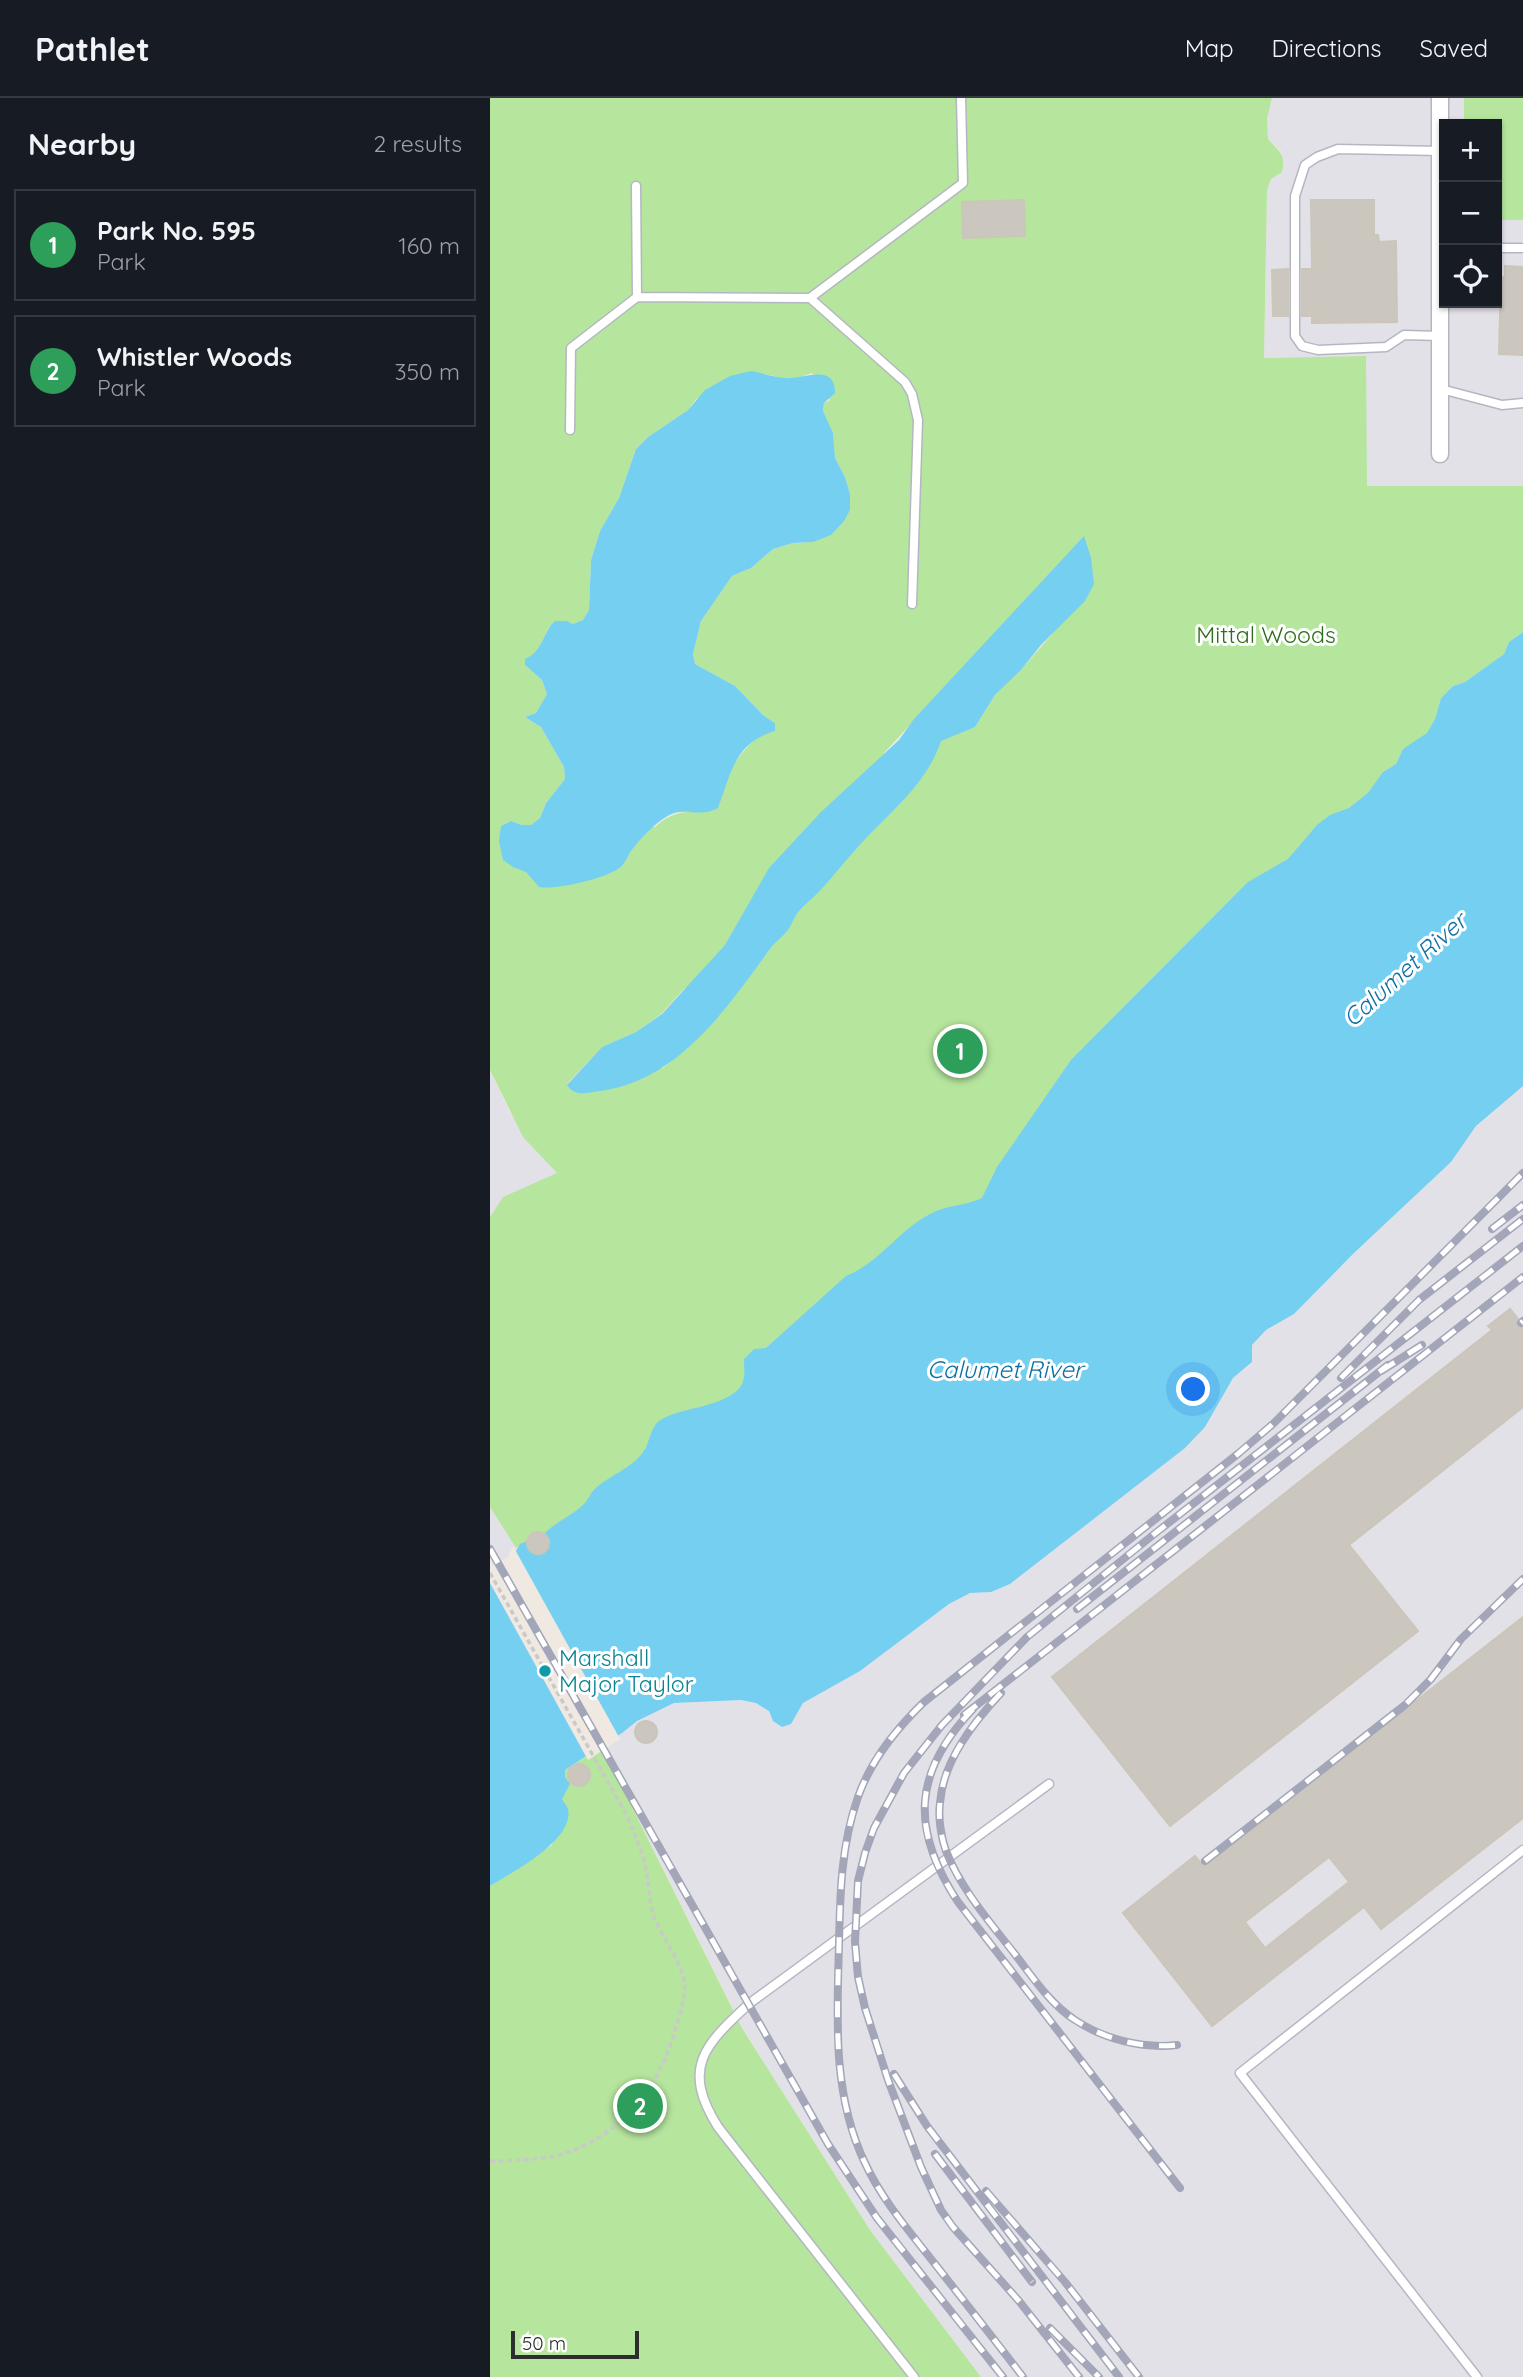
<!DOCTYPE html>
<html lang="en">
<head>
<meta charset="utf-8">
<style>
	body { margin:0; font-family:Quicksand,sans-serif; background:#20242c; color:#f1f3f6 }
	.controls { position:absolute; right:21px; top:21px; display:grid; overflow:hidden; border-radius:0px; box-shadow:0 2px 5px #0004 }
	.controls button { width:63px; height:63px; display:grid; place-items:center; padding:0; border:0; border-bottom:2px solid #363941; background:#171b24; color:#f1f3f6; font:35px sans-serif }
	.scale { position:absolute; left:21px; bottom:18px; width:128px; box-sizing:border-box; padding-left:7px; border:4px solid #2e2e2e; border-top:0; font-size:19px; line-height:24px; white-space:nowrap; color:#2e2e2e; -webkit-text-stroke:5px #fff; paint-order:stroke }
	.you { position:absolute; left:704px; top:1292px; width:24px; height:24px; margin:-18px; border:5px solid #fff; border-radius:50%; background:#1a73e8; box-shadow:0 0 0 10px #1a73e833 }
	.badge { display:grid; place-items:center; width:46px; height:46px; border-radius:50%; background:#db2777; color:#fff; font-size:23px; font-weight:700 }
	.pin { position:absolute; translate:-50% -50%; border:4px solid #fff; box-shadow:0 2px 7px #0006 }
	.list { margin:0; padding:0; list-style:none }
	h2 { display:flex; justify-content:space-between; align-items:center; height:91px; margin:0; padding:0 28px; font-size:30px }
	h2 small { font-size:23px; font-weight:400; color:#9ea1a6 }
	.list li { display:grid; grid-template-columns:46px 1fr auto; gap:21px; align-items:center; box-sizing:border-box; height:112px; margin:0 14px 14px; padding:0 14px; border:2px solid #363941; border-radius:0px }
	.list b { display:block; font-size:26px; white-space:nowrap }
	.list p { margin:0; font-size:23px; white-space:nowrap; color:#9ea1a6 }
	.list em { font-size:23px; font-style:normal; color:#9ea1a6 }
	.icon { flex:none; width:38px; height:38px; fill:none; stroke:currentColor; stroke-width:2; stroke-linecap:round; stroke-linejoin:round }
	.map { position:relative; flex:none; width:1033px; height:2279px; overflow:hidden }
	header { display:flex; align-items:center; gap:42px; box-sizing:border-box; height:98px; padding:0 35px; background:#171b24; border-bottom:2px solid #363941 }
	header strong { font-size:33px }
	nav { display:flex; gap:38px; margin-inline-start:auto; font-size:24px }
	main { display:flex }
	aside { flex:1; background:#171b24 }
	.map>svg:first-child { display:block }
</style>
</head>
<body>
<header>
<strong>Pathlet</strong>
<nav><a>Map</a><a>Directions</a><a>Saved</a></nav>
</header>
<main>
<aside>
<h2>Nearby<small>2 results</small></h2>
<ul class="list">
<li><span class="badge" style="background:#2e9e5b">1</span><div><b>Park No. 595</b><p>Park</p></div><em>160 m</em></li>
<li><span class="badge" style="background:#2e9e5b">2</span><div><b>Whistler Woods</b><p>Park</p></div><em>350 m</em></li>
</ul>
</aside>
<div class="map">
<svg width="1033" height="2279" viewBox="0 0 1033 2279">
	<rect width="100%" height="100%" fill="#efe9e1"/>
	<path fill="#e3e1e8" d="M 782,0 L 974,0 L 974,26 L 954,26 L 954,205 L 1007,205 L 1007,122 L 1033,122 L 1033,388 L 876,388 L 876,258 L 774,261 L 777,92 L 792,54 L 778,41 L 777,21 Z
		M 0,972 L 20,1015 L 80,1090 L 0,1155 Z
		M 1033,988 L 1033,2279 L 491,2279 L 380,2132 L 252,1929 L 112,1649 L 147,1623 L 184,1605 L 251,1602 L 266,1605 L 279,1613 L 283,1623 L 292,1629 L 301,1626 L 313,1605 L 370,1573 L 459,1506 L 480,1495 L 501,1494 L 520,1486 L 715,1329 L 743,1280 L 762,1265 L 762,1247 L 776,1232 L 804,1216 L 864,1155 L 961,1064 L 986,1028 Z
		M 0,1409 L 26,1450 L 21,1461 L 5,1471 L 0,1461 Z"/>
	<path fill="#b6e59e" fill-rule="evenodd" d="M 0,0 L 782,0 L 777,21 L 778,41 C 789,53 796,56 792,74 L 781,81 L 777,92 L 774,260 L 876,258 L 877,388 L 1033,388 L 1033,534 L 1019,544 L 1014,556 L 975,584 L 963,588 L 951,600 L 945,621 L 937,636 L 913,651 L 906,666 L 893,674 L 905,690 L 474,1124 L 56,1436 L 51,1434 L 44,1435 L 37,1443 L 26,1450 L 0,1409 L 0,1119 L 13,1099 L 67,1075 L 33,1039 L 0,972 ZM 322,275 L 340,302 L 334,305 L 333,313 L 343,336 L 345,360 L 355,379 L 360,396 L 360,412 L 323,444 L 303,445 L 283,451 L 261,470 L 242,478 L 211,523 L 203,556 L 205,566 L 245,588 L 273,617 L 285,625 L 260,646 L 241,668 L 228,709 C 201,717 188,708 165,729 L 11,728 L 21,723 L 32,727 L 41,727 L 50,720 L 56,705 L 75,681 L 74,669 L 51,629 L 35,619 L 46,615 L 57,596 L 52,582 L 35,567 L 47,554 L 59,529 L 77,523 L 83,526 L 93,522 L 99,512 L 101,462 L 110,433 L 129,400 L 146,351 L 158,339 L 198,312 L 206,301 L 275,276 L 292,280 L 307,280 ZM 594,439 L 563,535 L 531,572 L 505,597 L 485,629 L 393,656 ZM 297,834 L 283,847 L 248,894 L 205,943 L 173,970 L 77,986 L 112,949 L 146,934 L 171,916 L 194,891 Z
		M 974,0 L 1033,0 L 1033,122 L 1007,122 L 1007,26 L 974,26 Z
		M 112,1649 L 252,1930 L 380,2132 L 491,2279 L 0,2279 L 0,1788 L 62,1747 L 72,1701 L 75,1672 Z"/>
	<path fill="#75cff0" d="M 261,273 C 272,275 284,279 295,280 C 312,282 345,264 345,295 L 334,305 L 333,313 L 343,335 L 345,360 L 355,379 L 360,396 L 360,412 L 354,423 L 341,437 L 323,444 L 303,445 L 283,451 L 261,470 L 242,478 L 211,523 L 203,556 L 205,566 L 245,588 L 273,617 L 285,625 L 285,633 C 244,645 241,676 228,710 C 208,721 194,707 176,719 C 164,726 149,742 141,753 C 137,759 134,768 128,771 C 112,781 67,792 49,789 L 36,774 L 23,769 L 13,762 L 9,743 L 11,728 L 21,723 L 32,727 L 41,727 L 50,720 L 56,705 L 75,681 L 74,669 L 51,629 L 35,619 L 46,615 L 57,596 L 52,582 L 35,567 L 35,561 C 53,554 52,535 65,523 L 77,523 L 83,526 L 93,522 L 99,512 L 101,462 L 110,433 L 129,400 L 146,351 L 158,339 L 198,312 L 215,292 L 240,278 Z
		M 594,438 L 601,460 L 604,486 L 595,503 L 551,547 L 531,572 L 505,597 L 485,629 L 451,643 C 438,683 405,710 377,739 C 362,755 349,771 335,787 C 327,797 317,804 309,813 C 304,819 302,826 298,832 C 293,839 285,844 280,851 C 237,910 188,983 110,993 C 96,995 85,999 77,987 L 112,949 L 146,934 L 172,916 L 235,847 L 279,770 L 331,714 L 409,642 L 424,621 Z
		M 1033,534 L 1033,988 L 986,1028 L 961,1064 L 864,1155 L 804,1216 L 776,1232 L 762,1247 L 762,1264 L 743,1280 L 715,1329 L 695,1350 L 520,1486 L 501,1494 L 480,1495 L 459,1506 L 370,1573 L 313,1605 L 301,1626 L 292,1629 L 283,1623 L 279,1613 L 266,1605 L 251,1602 L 184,1605 L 147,1623 L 132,1635 L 75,1672 L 75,1679 L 80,1686 L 72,1701 C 74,1705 77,1708 78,1711 C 85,1742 21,1775 0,1788 L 0,1474 L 21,1461 L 30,1446 L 37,1443 L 39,1451 L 44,1456 L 55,1453 L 60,1443 L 55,1435 C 67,1423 83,1417 94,1406 C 99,1401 101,1393 107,1389 C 121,1377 139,1371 151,1357 C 161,1346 159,1328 172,1321 C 193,1309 236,1309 251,1288 C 256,1280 254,1269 254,1261 L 264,1251 L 276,1250 L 356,1178 C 389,1165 409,1132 440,1116 C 456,1107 476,1108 492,1100 L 507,1069 L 581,962 L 758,784 L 798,761 L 827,727 L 840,717 L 859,710 L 878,695 L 893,674 L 906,666 L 913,651 L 937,635 L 945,621 L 951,600 L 963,588 L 975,584 L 1014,556 L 1019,544 Z"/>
	<path fill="#efe9e1" d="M 23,1448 L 130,1641 L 98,1662 L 0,1485 L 0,1470 L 18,1459 Z"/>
	<path fill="#cbc7bf" stroke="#cbc5ba" stroke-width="2" fill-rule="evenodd" d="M 534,102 L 535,138 L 473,140 L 472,104 Z
		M 821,102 L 884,102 L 884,137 L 888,137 L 889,144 L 906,143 L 907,224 L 822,225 L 822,218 L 812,218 L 812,171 L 822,171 Z
		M 1015,168 L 1033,169 L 1033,257 L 1009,256 L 1011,179 L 1015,179 Z
		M 798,171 L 798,218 L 783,218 L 782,172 Z
		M 1020,1211 L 1033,1227 L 1033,1309 L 859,1447 L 928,1533 L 680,1728 L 562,1579 L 1002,1232 L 998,1228 Z
		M37 1445a11 11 0 1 1 22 0a11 11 0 1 1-22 0Z
		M 1033,1519 L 1033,1720 L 891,1831 L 874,1809 L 722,1928 L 633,1815 L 705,1758 L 714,1769 ZM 839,1759 L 859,1784 L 775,1850 L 755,1824 Z
		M145 1634a11 11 0 1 1 22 0a11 11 0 1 1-22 0Z
		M78 1677a11 11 0 1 1 22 0a11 11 0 1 1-22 0Z"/>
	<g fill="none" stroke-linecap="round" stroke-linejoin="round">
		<defs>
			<path id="lane" d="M 950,53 L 848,51 L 827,59 L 815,67 L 805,98 L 805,238 L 812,248 L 828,252 L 896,249 L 914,237 L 950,238
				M 146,88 L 147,199
				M 1007,150 L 1033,150
				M 320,200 L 473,85 L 471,0
				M 951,291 L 1012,307 L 1033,305
				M 80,332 L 81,250 L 147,199 L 320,200 L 415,284 L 422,296 L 428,322 L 422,506
				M 424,2279 L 228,2029 C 191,1970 214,1947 260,1905 L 559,1686
				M 987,2279 L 750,1975 L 1033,1752"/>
			<path id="street" d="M 950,356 L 950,0"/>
		</defs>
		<use href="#lane" stroke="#b4b7c1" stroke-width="11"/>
		<use href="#street" stroke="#b4b7c1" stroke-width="19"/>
		<path stroke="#c9c9c9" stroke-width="3.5" stroke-dasharray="5 3.5" stroke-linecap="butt" d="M 0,1475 L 136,1716 C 144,1734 152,1752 156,1771 C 159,1787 159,1803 164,1819 C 172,1840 189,1859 194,1882 C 197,1900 188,1921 183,1939 C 166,1996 120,2048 59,2059 C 39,2062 20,2063 0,2063"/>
		<use href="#lane" stroke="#fff" stroke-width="8"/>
		<use href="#street" stroke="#fff" stroke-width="16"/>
		<defs>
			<path id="rail" d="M 1002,1131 L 1033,1107
				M 1031,1225 L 1033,1223
				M 891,1273 L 932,1247
				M 851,1280 L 929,1202 L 1033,1121
				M 0,1451 L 338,2046 L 387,2120 L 513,2279
				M 587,1511 L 898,1267
				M 511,1595 C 483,1625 453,1663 450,1705 C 448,1720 451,1739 456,1753 C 471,1791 499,1823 524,1855 C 542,1878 560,1906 585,1922 C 614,1941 652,1951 687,1947
				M 483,1611 C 423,1674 420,1731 468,1804 L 690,2090
				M 474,1617 L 1033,1179
				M 715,1763 L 915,1607 L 941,1581 L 971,1541 L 1033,1481
				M 404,1976 L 437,2028 L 629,2279
				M 445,2056 L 542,2184
				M 496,2093 L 575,2184 L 649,2279
				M 560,2230 L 609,2279
				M 533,2279 C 504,2241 474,2203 445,2166 C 420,2134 392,2102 375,2065 C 342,1996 347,1921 349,1846 C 350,1796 351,1747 368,1699 C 381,1662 406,1631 434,1604 L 749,1355 L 784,1325 L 1033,1075
				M 589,2279 L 529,2203 L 463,2129 L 451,2112 L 431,2069 L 398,1982 L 375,1910 L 368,1879 L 365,1844 L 368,1783 L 375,1755 L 384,1730 L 414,1675 L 452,1627 L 537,1539 L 663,1437 L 1033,1148"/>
		</defs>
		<use href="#rail" stroke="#a3a6b8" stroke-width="8"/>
		<use href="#rail" stroke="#fff" stroke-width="5" stroke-dasharray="16" stroke-linecap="butt"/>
	</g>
	<circle fill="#0f9aa8" stroke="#fff" stroke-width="2.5" cx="55" cy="1573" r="7"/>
	<g text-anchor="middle" stroke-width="6" stroke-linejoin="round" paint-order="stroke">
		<g font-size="23" fill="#2c6e1b" stroke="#fff">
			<text x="776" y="545">Mittal Woods</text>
		</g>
		<g font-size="23" fill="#0d838f" stroke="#fff" text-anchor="start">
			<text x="69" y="1568">Marshall<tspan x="69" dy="26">Major Taylor</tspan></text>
		</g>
		<g font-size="24" font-style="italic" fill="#0d6fa3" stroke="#fff">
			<text transform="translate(915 872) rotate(-42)" y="8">Calumet River</text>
			<text x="515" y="1280">Calumet River</text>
		</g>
	</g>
</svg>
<div class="controls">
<button>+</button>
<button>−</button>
<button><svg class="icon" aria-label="locate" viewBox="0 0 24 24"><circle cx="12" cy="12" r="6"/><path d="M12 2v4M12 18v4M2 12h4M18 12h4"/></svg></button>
</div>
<div class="scale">50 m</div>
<div class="you"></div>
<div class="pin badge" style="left:470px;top:953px;background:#2e9e5b">1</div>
<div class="pin badge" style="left:150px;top:2008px;background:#2e9e5b">2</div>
</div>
</main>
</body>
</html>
